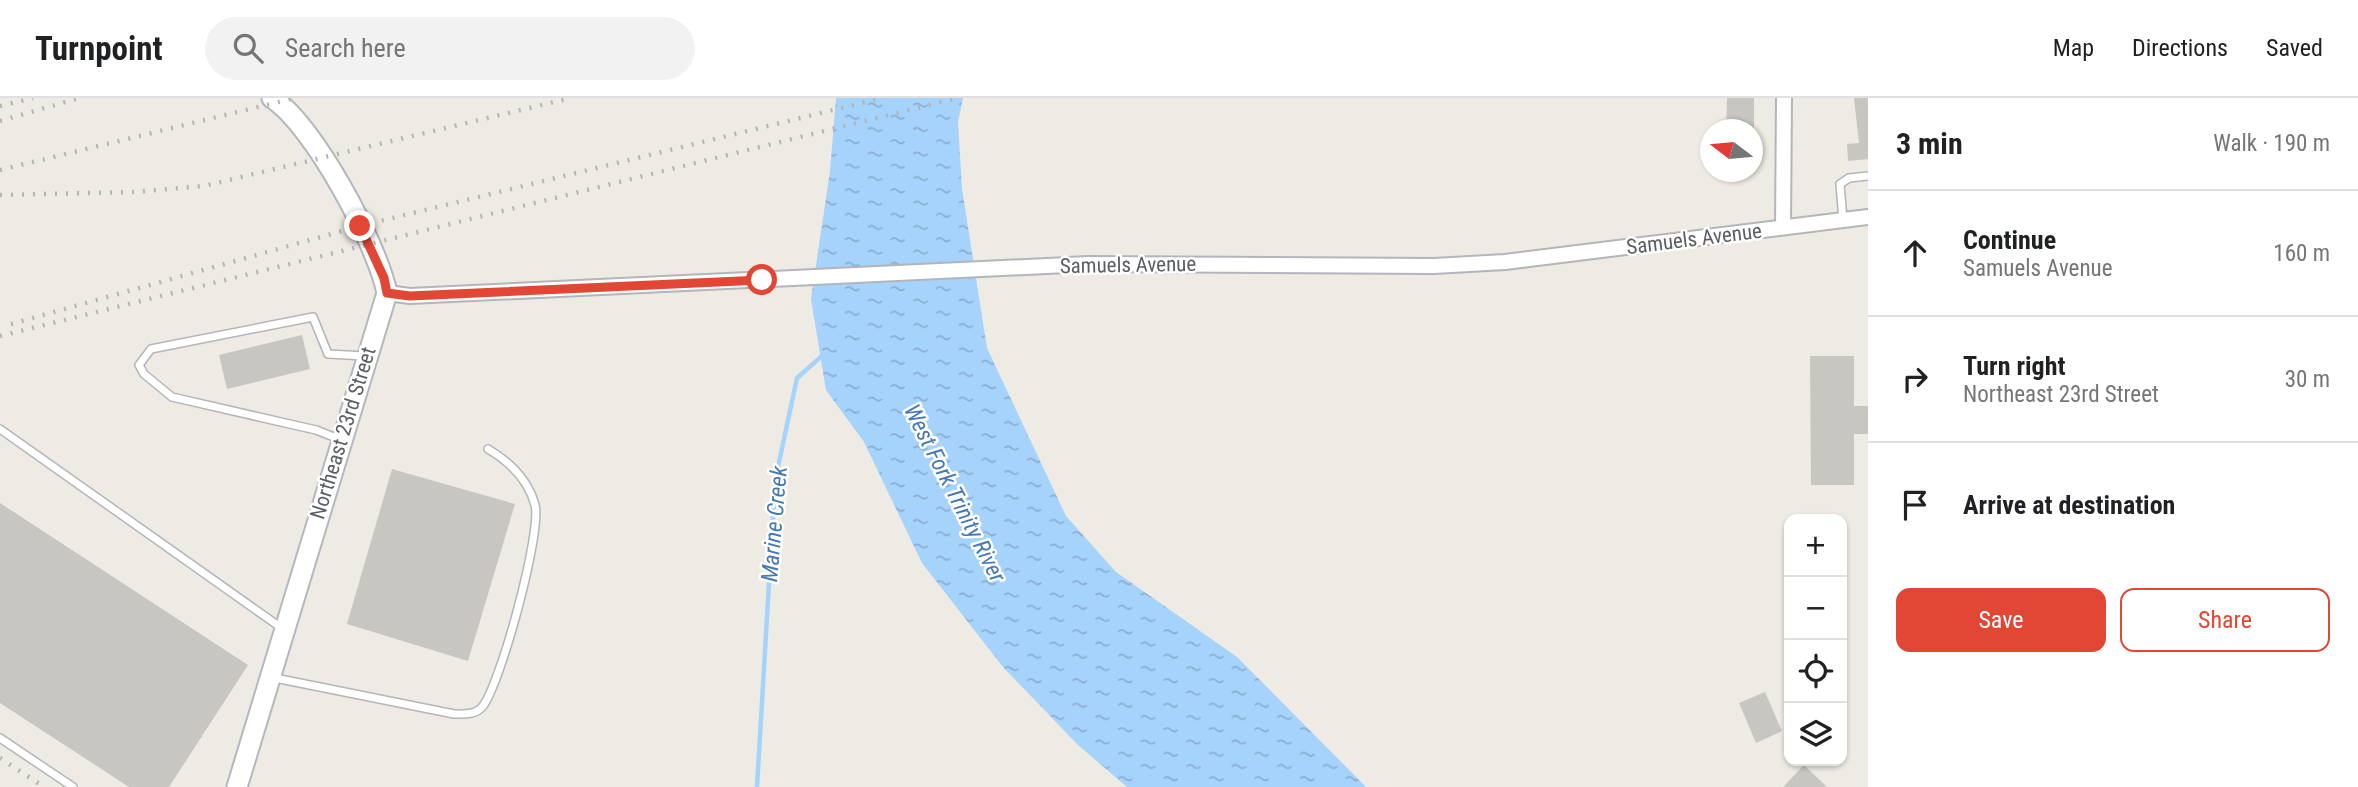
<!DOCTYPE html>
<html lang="en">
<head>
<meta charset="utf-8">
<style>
	body { margin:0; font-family:"Roboto Condensed",sans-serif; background:#f2f2f2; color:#202124 }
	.controls { position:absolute; right:21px; bottom:21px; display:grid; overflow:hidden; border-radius:14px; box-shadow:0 2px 5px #0004 }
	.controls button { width:63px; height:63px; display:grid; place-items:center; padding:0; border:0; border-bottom:2px solid #e0e0e0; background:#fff; color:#202124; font:35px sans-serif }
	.compass { position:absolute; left:1700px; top:21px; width:63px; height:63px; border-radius:50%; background:#fff; box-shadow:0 2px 5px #0004; rotate:286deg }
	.stop { position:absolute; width:21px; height:21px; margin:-16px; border:5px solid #e24634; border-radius:50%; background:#fff }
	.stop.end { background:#e24634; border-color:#fff; box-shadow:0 2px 7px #0008 }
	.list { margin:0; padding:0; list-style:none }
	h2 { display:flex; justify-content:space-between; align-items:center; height:91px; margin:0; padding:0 28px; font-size:30px }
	h2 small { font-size:23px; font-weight:400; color:#757577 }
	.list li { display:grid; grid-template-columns:46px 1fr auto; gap:21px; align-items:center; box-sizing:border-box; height:126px; padding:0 28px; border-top:2px solid #e0e0e0 }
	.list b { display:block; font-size:26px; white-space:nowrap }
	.list p { margin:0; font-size:23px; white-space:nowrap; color:#757577 }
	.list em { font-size:23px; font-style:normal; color:#757577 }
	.actions { display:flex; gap:14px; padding:21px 28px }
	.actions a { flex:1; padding:16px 0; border:2px solid #e24634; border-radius:14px; text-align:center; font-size:24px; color:#e24634 }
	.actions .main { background:#e24634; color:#fff }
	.icon { flex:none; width:38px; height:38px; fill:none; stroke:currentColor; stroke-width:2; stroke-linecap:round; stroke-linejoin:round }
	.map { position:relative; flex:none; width:1868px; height:689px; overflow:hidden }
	header { display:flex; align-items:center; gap:42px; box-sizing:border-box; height:98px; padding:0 35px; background:#fff; border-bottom:2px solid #e0e0e0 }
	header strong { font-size:33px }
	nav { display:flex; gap:38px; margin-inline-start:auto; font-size:24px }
	.search { width:490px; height:63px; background:#f2f2f2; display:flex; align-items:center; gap:18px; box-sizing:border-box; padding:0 24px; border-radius:38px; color:#757577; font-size:26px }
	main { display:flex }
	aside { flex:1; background:#fff }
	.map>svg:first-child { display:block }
</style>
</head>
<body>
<header>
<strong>Turnpoint</strong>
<div class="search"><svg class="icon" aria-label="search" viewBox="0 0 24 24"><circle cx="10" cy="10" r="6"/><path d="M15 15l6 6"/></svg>Search here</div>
<nav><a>Map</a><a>Directions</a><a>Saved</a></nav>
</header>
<main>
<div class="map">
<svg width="1868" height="689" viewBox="0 0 1868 689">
	<defs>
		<pattern id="water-ripples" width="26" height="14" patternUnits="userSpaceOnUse" patternTransform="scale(1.75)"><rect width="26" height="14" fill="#a5d3fb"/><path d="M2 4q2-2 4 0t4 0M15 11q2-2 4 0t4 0" fill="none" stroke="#89aecf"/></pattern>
	</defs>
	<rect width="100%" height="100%" fill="#edebe3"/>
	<path fill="url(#water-ripples)" d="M 836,0 L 963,0 L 958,24 L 962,91 L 987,250 L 1066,418 L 1116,474 L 1237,559 L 1366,689 L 1127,689 L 1078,647 L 1003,569 L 922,465 L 864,344 L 826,292 L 811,201 L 830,73 Z"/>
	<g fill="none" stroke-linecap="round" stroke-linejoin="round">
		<path stroke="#a5d3fb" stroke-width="4.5" d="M 757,689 L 775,383 L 797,280 L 823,257"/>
	</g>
	<path fill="#c8c6c0" d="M 1727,0 L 1754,0 L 1754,32 L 1726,32 Z
		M 1854,0 L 1868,0 L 1868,61 L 1848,63 L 1847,46 L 1859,45 Z
		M 302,237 L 310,271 L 227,291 L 219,257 Z
		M 1810,258 L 1854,258 L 1854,308 L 1868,308 L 1868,336 L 1854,336 L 1854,387 L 1811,387 Z
		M 392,371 L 515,406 L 468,563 L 347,526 Z
		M 0,405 L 248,567 L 169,689 L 129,689 L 0,605 Z
		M 1765,594 L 1782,633 L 1756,645 L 1739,605 Z
		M 1804,667 L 1827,689 L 1783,689 Z"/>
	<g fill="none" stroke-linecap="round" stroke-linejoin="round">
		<defs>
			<path id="service" d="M 1843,122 L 1840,86 L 1849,80 L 1868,78
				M 0,331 L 283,531
				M 339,341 L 316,332 L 172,299 L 144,276 L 139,267 L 151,251 L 313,219 L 328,256 L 365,258
				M 270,579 L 454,616 C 465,616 476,617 483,608 C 501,584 542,434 535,407 C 528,381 510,364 488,351
				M 0,640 L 73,689"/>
			<path id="minor" d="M 1783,129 L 1784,0
				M 387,195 L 410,198 L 1088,166 L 1434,168 L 1505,164 L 1868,119"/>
			<path id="secondary" d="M 237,689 L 387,195 C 377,146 314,27 272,0"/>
		</defs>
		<use href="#service" stroke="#b3b5ba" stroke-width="10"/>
		<use href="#minor" stroke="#b3b5ba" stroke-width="18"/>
		<use href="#secondary" stroke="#b4b7bd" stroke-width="23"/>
		<use href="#service" stroke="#fff" stroke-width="7"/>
		<use href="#minor" stroke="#fff" stroke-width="14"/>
		<use href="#secondary" stroke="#fff" stroke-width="19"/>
		<path stroke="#b3b4b4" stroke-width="4.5" stroke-dasharray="2 9" stroke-linecap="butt" d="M 0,8 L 33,0
			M 0,23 L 79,0
			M 0,72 L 295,0
			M 0,97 L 134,94 L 204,88 L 571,0
			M 11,226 L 360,128 L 882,0
			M 0,238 L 957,0
			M 0,660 L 44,689"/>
	</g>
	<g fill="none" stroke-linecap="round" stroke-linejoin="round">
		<path stroke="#e24634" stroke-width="9" d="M 360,128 L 384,180 L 387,195 L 410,198 L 762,182"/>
	</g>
	<g text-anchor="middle" stroke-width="5" stroke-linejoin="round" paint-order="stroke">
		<g font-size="21" fill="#5b5e63" stroke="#fff">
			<text transform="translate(1694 141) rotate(-7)" y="7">Samuels Avenue</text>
			<text transform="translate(1128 167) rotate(-1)" y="7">Samuels Avenue</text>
			<text transform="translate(343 335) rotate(-73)" y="7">Northeast 23rd Street</text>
		</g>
		<g font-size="23" font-style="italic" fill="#4579b5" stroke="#fff">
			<text transform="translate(955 395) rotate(63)" y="8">West Fork Trinity River</text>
			<text transform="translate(774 426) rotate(-85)" y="8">Marine Creek</text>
		</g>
	</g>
</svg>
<div class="controls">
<button>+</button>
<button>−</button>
<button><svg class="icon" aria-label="locate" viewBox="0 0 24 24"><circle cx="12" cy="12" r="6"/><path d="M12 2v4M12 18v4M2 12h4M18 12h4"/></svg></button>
<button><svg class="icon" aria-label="layers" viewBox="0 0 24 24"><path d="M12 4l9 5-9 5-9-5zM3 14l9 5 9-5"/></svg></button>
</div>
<svg class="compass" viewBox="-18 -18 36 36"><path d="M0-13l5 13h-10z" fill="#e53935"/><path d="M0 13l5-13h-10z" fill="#757577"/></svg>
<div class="stop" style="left:762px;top:182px"></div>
<div class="stop end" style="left:360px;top:128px"></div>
</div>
<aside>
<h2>3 min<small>Walk · 190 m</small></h2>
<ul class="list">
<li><svg class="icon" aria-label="ahead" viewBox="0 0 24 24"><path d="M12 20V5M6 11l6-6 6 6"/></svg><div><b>Continue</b><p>Samuels Avenue</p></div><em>160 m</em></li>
<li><svg class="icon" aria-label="right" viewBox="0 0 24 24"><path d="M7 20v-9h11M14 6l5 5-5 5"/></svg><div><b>Turn right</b><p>Northeast 23rd Street</p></div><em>30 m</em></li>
<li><svg class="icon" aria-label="arrive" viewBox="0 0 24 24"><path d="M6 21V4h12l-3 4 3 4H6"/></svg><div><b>Arrive at destination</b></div></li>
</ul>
<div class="actions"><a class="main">Save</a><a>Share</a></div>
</aside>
</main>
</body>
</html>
